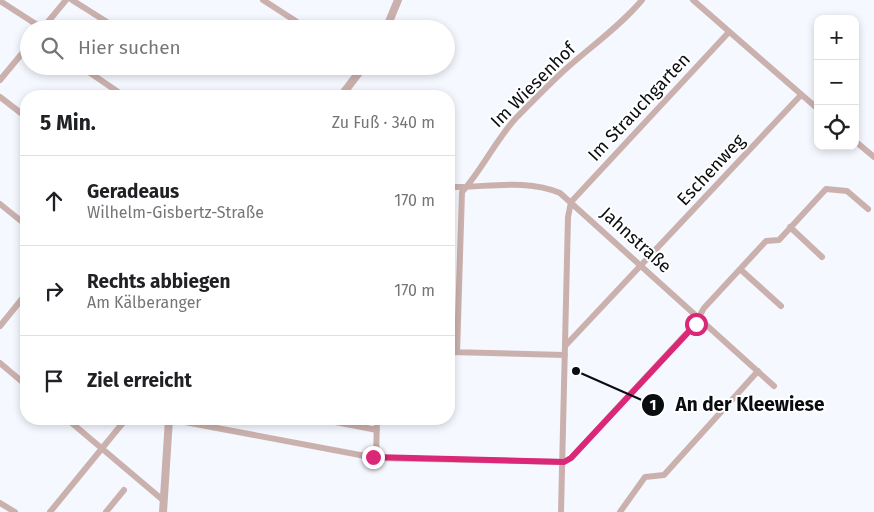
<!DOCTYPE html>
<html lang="de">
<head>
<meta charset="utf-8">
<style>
	body { margin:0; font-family:"Fira Sans",sans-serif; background:#f2f2f2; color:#202124 }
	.controls { position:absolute; right:15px; top:15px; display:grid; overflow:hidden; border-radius:10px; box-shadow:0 2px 8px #0003 }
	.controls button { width:45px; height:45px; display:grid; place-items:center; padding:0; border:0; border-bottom:1px solid #e0e0e0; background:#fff; color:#202124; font:25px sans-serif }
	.stop { position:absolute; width:15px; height:15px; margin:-11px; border:4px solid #db2777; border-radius:50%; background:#fff }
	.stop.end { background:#db2777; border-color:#fff; box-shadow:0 1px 5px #0008 }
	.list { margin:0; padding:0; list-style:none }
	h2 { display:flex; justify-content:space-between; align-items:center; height:65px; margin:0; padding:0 20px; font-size:21px }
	h2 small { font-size:16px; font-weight:400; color:#757577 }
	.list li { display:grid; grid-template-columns:32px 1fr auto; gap:15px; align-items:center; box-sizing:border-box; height:90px; padding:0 20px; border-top:1px solid #e0e0e0 }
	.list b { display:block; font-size:19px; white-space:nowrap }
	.list p { margin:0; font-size:16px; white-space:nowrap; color:#757577 }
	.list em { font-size:16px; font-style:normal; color:#757577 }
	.icon { flex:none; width:28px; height:28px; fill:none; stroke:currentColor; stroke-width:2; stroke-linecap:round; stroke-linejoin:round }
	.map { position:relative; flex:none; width:874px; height:512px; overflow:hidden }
	.search { position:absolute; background:#fff; box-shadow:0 2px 8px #0003; left:20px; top:20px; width:435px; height:55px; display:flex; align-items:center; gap:12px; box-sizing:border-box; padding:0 18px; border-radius:28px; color:#757577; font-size:19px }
	.panel { position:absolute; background:#fff; box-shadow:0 2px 8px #0003; left:20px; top:90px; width:435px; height:335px; border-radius:20px }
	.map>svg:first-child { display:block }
</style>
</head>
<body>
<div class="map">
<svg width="874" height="512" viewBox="0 0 874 512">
	<rect width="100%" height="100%" fill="#f5f8fe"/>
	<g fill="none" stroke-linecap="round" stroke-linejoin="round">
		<path stroke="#cbb1ae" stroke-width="6" d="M 72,0 L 118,29
			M 263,0 L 308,29
			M 693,0 L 818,109
			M 0,1 L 42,28
			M 42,29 L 66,0
			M 182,29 L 185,25 L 198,25 L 204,29
			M 80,66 L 124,96
			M 0,80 L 29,45
			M 0,97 L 26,117
			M 855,141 L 874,157
			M 449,187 C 485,188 526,178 560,193 L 774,386
			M 0,204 L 26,225
			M 790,227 L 822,257
			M 740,269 L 781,306
			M 0,326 L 26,294
			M 566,345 L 801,95
			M 449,352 L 565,355
			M 457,352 L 462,192 C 482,170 495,141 516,118 C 533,101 550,83 568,67 C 593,45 621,25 642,0
			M 0,363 L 26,385
			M 67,419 L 164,501
			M 169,419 L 376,458 L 564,462 L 571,458 L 695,324 L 704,308 L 766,241 L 779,240 L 826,189 L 847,191 L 868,209
			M 320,419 L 377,430
			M 376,458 L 377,419
			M 0,503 L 15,512
			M 50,512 L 126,419
			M 106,512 L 124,490
			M 561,512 L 568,217 L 571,202 L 729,32
			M 620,512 L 645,477 L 664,475 L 758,371"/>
		<path stroke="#cbb1ae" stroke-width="8" d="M 386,29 L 398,0
			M 341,96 L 364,66
			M 163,512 L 169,419"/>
	</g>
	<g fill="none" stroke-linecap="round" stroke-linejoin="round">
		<path stroke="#db2777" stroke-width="6" d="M 373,457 L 564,462 L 571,458 L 696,324"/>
	</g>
	<g text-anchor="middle" stroke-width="4" stroke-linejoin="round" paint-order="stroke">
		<g font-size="18" fill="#0a0c0f" stroke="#fff">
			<text transform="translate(533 85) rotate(-45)" y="6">Im Wiesenhof</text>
			<text transform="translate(639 107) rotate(-47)" y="6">Im Strauchgarten</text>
			<text transform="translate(711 170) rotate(-47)" y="6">Eschenweg</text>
			<text transform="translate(636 240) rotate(42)" y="6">Jahnstraße</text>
		</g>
	</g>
	<path fill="none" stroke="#0a0c0f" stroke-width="2" d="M576 371L653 405"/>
	<g fill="#0a0c0f" stroke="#fff" stroke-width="2">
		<circle cx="576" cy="371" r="5"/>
		<circle cx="653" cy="405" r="12"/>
	</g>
	<g font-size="15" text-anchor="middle" font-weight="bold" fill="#fff">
		<text x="653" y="410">1</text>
	</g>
	<g font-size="19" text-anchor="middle" font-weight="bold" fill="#0a0c0f" stroke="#fff" stroke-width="4" stroke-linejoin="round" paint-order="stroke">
		<text x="750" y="411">An der Kleewiese</text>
	</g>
</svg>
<div class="controls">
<button>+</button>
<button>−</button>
<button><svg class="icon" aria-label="locate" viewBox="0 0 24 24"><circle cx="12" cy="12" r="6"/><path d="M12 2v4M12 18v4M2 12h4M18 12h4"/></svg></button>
</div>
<div class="stop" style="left:696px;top:324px"></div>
<div class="stop end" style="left:373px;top:457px"></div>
<div class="search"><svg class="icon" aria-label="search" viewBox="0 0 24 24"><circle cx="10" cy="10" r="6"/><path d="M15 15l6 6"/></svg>Hier suchen</div>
<section class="panel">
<h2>5 Min.<small>Zu Fuß · 340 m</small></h2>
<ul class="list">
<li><svg class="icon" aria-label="ahead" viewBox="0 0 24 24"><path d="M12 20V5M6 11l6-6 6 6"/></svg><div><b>Geradeaus</b><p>Wilhelm-Gisbertz-Straße</p></div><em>170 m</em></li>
<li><svg class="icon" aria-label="right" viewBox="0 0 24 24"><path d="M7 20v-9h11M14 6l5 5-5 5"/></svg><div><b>Rechts abbiegen</b><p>Am Kälberanger</p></div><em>170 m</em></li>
<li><svg class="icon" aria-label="arrive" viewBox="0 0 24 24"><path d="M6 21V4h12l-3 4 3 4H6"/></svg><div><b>Ziel erreicht</b></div></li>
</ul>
</section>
</div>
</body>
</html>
